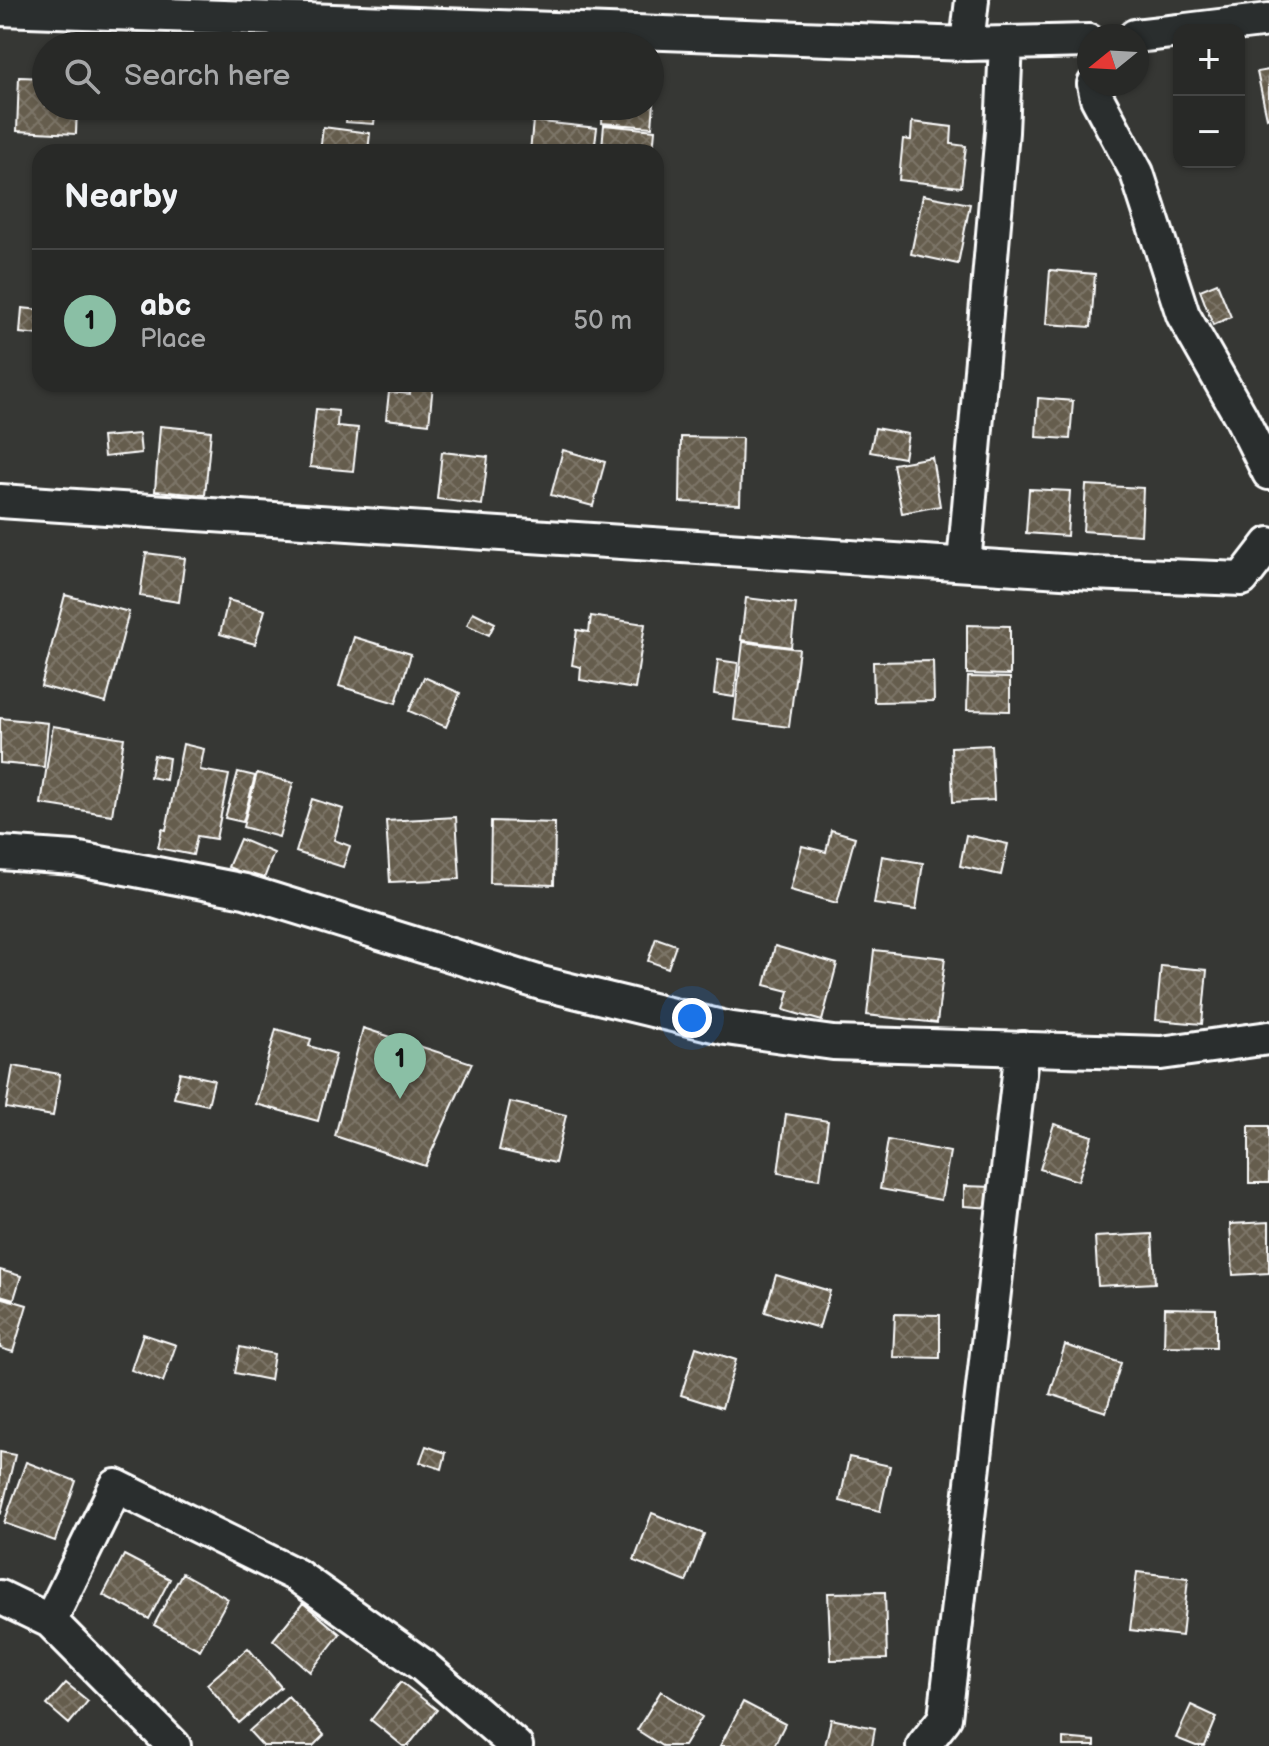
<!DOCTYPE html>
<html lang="en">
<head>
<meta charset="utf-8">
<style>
	body { margin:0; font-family:"Balsamiq Sans",sans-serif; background:#30312f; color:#f1f3f6 }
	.controls { position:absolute; right:24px; top:24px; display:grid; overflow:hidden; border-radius:16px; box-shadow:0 2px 6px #0004 }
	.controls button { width:72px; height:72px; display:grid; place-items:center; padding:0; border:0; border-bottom:2px solid #444544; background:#282927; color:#f1f3f6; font:40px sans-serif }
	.compass { position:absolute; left:1077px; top:24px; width:72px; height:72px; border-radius:50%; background:#282927; box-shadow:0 2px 6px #0004; rotate:252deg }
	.you { position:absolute; left:692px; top:1018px; width:28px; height:28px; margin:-20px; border:6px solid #fff; border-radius:50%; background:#1a73e8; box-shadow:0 0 0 12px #1a73e833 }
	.badge { display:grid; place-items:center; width:52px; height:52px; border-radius:50%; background:#8abfa5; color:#111; font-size:26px; font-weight:700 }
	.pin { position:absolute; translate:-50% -66px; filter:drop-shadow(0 2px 4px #0008) }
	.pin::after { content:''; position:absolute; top:42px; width:28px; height:24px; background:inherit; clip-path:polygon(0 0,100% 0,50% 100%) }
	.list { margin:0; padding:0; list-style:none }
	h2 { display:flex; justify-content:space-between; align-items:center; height:104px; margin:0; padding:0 32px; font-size:34px }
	h2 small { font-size:26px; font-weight:400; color:#a5a6a7 }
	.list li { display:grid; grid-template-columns:52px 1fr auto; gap:24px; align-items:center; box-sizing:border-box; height:144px; padding:0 32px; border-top:2px solid #444544 }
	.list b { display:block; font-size:30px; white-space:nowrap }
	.list p { margin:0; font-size:26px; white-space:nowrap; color:#a5a6a7 }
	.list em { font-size:26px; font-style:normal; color:#a5a6a7 }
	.icon { flex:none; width:44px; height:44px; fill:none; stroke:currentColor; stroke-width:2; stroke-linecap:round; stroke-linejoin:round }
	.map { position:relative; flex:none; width:1269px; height:1746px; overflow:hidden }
	.search { position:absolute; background:#282927; box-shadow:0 2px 6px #0004; left:32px; top:32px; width:632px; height:88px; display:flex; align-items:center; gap:20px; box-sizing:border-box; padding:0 28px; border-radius:44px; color:#a5a6a7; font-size:30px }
	.panel { position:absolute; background:#282927; box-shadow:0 2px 6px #0004; left:32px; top:144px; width:632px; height:248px; border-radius:24px }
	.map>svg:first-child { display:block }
</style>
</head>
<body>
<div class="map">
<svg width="1269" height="1746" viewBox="0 0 1269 1746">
	<defs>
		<pattern id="building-cross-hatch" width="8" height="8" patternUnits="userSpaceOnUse" patternTransform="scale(2)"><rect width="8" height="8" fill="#655d4d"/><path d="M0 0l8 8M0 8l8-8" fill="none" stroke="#7c7568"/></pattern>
	</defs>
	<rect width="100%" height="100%" fill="#363734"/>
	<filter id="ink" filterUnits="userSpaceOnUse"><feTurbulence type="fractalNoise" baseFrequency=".0125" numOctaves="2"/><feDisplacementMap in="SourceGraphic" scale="16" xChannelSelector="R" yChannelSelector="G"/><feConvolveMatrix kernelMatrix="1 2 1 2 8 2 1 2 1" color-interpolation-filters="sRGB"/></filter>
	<g filter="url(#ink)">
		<path fill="url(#building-cross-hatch)" stroke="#fff" stroke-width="2" d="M 650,66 L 657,67 L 652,127 L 602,123 L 603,106 L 650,106 Z
			M 1269,70 L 1269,117 L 1267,118 L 1257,72 Z
			M 19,77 L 46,78 L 46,106 L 77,106 L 76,134 L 17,131 Z
			M 348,106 L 376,106 L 374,124 L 346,122 Z
			M 533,121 L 597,128 L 594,152 L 530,152 Z
			M 912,122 L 952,127 L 951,144 L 966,146 L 961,187 L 899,180 L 903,139 L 911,140 Z
			M 604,125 L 655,130 L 653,152 L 602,147 Z
			M 323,127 L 370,133 L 368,152 L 320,152 Z
			M 923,195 L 970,204 L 958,264 L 911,254 Z
			M 1050,270 L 1095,274 L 1091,327 L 1046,324 Z
			M 1217,283 L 1231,317 L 1213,325 L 1200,290 Z
			M 22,308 L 40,310 L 40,335 L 20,333 Z
			M 411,384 L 433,384 L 429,424 L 386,419 L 389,392 L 410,394 Z
			M 1038,398 L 1073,401 L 1070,439 L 1036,437 Z
			M 316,409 L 338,411 L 337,426 L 358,428 L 353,471 L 310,467 Z
			M 160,426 L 211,431 L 205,495 L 155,491 Z
			M 875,428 L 908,434 L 904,458 L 870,452 Z
			M 139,434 L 141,453 L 104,457 L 102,437 Z
			M 681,437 L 742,438 L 740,504 L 680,502 Z
			M 563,450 L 605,462 L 593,506 L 551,495 Z
			M 442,452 L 488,457 L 482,505 L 437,499 Z
			M 932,457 L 940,506 L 902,513 L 893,464 Z
			M 1086,485 L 1143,488 L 1141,535 L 1083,531 Z
			M 1029,489 L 1070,491 L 1067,536 L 1026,533 Z
			M 146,553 L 185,558 L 179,602 L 140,596 Z
			M 65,595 L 129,612 L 106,703 L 41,686 Z
			M 746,598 L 796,604 L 791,647 L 741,640 Z
			M 228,600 L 265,610 L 255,644 L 220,634 Z
			M 473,612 L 495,623 L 489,635 L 467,625 Z
			M 591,616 L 645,624 L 635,689 L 580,680 L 581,667 L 572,665 L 577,630 L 589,632 Z
			M 967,625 L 1010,626 L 1010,675 L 967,674 Z
			M 354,637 L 411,654 L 396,703 L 339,686 Z
			M 743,642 L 799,649 L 789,727 L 734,720 Z
			M 718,660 L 738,663 L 734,697 L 714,694 Z
			M 933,661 L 934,701 L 874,702 L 873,662 Z
			M 424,677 L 460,693 L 446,727 L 409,711 Z
			M 968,677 L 1010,678 L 1010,711 L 967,710 Z
			M 0,718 L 48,723 L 44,767 L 0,763 Z
			M 53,726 L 124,738 L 112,815 L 41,804 Z
			M 183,744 L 204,749 L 200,770 L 229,775 L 216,839 L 197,836 L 193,855 L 158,848 L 162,829 L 166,830 Z
			M 991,745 L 994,800 L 953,802 L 951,747 Z
			M 154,755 L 169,758 L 166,780 L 150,777 Z
			M 238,772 L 255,776 L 243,822 L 225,818 Z
			M 257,773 L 293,783 L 279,837 L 243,827 Z
			M 312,799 L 343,809 L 334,840 L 350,846 L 343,867 L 296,852 Z
			M 456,817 L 460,879 L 390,882 L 386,821 Z
			M 491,821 L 555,823 L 554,885 L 490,883 Z
			M 831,830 L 855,837 L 837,903 L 790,890 L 802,846 L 826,852 Z
			M 966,835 L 1008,844 L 1001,875 L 960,866 Z
			M 240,839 L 274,853 L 263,881 L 228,867 Z
			M 882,856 L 923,863 L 916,910 L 874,904 Z
			M 656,938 L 676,945 L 668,968 L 648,961 Z
			M 775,946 L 837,964 L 822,1021 L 784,1010 L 789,991 L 765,985 Z
			M 874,950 L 945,958 L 937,1023 L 867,1015 Z
			M 1161,966 L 1207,970 L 1202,1024 L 1156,1020 Z
			M 363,1028 L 472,1063 L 425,1166 L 335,1136 Z
			M 276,1029 L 311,1039 L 309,1046 L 336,1054 L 318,1121 L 256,1104 Z
			M 13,1066 L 60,1074 L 53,1116 L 6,1108 Z
			M 180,1072 L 214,1080 L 208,1105 L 174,1098 Z
			M 510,1102 L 566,1115 L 555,1163 L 499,1150 Z
			M 786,1114 L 828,1121 L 820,1179 L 778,1173 Z
			M 1054,1124 L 1092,1136 L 1078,1181 L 1040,1169 Z
			M 1249,1126 L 1269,1126 L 1269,1183 L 1249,1183 Z
			M 888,1140 L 950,1152 L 941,1200 L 880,1189 Z
			M 964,1186 L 994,1187 L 992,1208 L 964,1206 Z
			M 1269,1222 L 1269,1273 L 1233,1275 L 1230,1224 Z
			M 1152,1234 L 1155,1283 L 1098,1286 L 1095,1237 Z
			M 0,1270 L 21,1276 L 14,1299 L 0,1295 Z
			M 776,1275 L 830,1291 L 819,1328 L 765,1312 Z
			M 0,1297 L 27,1305 L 13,1352 L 0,1348 Z
			M 1165,1308 L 1216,1309 L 1216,1347 L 1164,1346 Z
			M 895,1314 L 940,1315 L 940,1358 L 893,1357 Z
			M 143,1334 L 176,1345 L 163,1382 L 131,1370 Z
			M 1065,1345 L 1121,1363 L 1106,1412 L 1050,1394 Z
			M 240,1347 L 274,1354 L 270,1380 L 235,1373 Z
			M 696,1347 L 736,1360 L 722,1408 L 681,1395 Z
			M 426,1446 L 446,1453 L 442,1469 L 420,1462 Z
			M 0,1452 L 15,1455 L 1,1513 L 0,1512 Z
			M 849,1457 L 890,1466 L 880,1511 L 840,1501 Z
			M 26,1462 L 76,1481 L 55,1541 L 4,1523 Z
			M 652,1513 L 704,1534 L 686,1582 L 634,1561 Z
			M 124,1555 L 170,1579 L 149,1619 L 103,1595 Z
			M 1137,1572 L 1188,1578 L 1182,1636 L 1130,1630 Z
			M 182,1573 L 228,1599 L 200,1650 L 154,1625 Z
			M 885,1592 L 887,1659 L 831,1660 L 828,1593 Z
			M 303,1603 L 340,1634 L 310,1672 L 273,1640 Z
			M 248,1648 L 281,1687 L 239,1723 L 207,1684 Z
			M 401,1682 L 437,1710 L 408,1746 L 403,1746 L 371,1720 Z
			M 66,1683 L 88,1701 L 69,1724 L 47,1705 Z
			M 661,1691 L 702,1717 L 684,1746 L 662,1746 L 637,1730 Z
			M 288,1696 L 324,1735 L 313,1746 L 263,1746 L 249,1731 Z
			M 743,1702 L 785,1724 L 774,1746 L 720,1746 Z
			M 1191,1705 L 1217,1717 L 1205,1746 L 1196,1746 L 1176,1738 Z
			M 831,1719 L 875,1728 L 872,1746 L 825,1746 Z
			M 1063,1738 L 1095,1741 L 1095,1746 L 1063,1746 Z"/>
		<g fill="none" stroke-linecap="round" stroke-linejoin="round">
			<defs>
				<path id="street" d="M 0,9 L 967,44 L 1089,41
					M 1186,30 L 1269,20
					M 1135,36 L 1179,31
					M 967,44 L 972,0
					M 1094,84 L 1097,98 L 1137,173 L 1183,315 L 1241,417 L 1269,473
					M 0,501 L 1092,573 L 1242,579 L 1269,544
					M 964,564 L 1002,132 L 1006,43
					M 0,853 L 74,858 L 245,891 L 541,983 L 726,1028 L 833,1043 L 1161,1053 L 1269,1038
					M 0,1597 L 50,1621 L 174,1746
					M 50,1621 L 116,1486 L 296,1575 L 421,1664 L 516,1746
					M 923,1746 L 945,1718 L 1022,1048"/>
			</defs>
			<use href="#street" stroke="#fff" stroke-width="38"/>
			<use href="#street" stroke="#2a2d2e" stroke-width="32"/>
		</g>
	</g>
</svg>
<div class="controls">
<button>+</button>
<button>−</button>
</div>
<svg class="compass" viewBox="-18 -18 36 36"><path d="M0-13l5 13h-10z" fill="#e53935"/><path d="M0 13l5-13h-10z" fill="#a5a6a7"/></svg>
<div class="you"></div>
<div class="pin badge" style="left:400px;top:1099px">1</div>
<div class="search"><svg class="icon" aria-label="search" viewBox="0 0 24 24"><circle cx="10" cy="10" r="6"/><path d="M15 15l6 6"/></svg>Search here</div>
<section class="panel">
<h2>Nearby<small></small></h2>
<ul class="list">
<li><span class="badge">1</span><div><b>abc</b><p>Place</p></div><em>50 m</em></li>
</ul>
</section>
</div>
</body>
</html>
